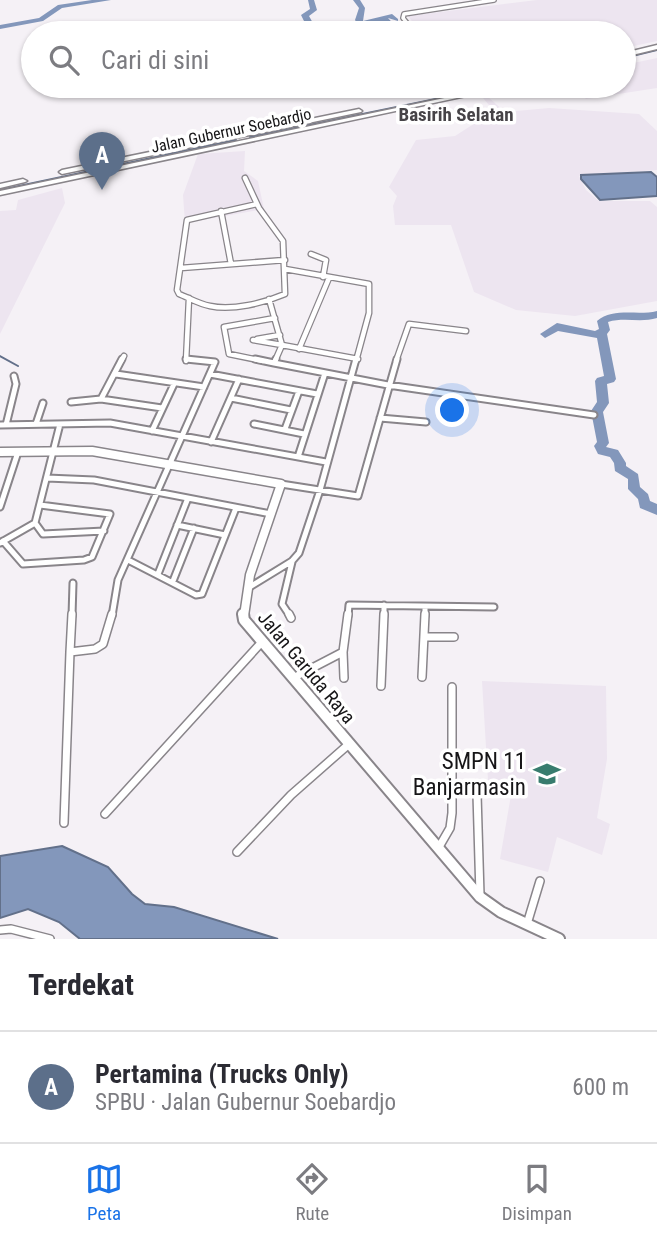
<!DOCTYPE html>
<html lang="id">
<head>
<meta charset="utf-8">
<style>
	body { margin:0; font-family:"Roboto Condensed",sans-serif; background:#f7f7f7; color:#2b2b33 }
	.you { position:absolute; left:453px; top:411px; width:24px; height:24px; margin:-18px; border:5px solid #fff; border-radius:50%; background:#1a73e8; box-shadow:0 0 0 10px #1a73e833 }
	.badge { display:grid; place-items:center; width:46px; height:46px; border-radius:50%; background:#1a73e8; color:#fff; font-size:23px; font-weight:700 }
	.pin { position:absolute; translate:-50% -58px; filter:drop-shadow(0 2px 4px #0008) }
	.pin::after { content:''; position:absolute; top:37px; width:24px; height:21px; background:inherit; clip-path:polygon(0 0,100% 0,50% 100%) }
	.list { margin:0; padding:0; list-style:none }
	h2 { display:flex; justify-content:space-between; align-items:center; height:91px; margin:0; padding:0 28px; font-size:30px }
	h2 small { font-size:23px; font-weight:400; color:#7c7c81 }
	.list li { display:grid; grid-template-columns:46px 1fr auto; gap:21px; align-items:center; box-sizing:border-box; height:112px; padding:0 28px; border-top:2px solid #e1e1e2 }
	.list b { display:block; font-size:26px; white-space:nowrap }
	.list p { margin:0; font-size:23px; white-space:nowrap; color:#7c7c81 }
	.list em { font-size:23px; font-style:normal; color:#7c7c81 }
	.icon { flex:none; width:38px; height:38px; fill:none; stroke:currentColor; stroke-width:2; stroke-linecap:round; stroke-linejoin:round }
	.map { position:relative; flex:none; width:657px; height:939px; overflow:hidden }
	.search { position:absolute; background:#fff; box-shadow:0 2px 5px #0004; left:21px; right:21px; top:21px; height:77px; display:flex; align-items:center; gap:18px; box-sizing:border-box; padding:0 24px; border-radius:38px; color:#7c7c81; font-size:26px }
	.sheet { height:203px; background:#fff }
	nav { display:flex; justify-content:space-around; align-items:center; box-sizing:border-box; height:98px; border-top:2px solid #e1e1e2; background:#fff; font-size:19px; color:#7c7c81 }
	nav a { display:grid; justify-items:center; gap:4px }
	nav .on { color:#1a73e8 }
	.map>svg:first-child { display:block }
</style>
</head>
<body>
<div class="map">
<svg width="657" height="939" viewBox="0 0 657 939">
	<rect width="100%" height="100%" fill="#f5f1f6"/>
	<path fill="#ede5f0" d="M 537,0 L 657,0 L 657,41 L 624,48 L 624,33 L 421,33 L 408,16 Z
		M 657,58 L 657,88 L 586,99 L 570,86 L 624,86 L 624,65 Z
		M 488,97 L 505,112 L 549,108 L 639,114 L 657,131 L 657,170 L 579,176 L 586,190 L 599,201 L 650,201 L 657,207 L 657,301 L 575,316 L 516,310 L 474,292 L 451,225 L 395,225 L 393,206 L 397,196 L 389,187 L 416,140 L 455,136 L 494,111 L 483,98 Z
		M 245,151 L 244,171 L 258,181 L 264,209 L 185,223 L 183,195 L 198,154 Z
		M 62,188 L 65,203 L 0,334 L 0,211 L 16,210 L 18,200 Z
		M 482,681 L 606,686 L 607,759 L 597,818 L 610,824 L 602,855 L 557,837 L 548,872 L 500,859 L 511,795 L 495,788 L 488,780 Z"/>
	<path fill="#8397bb" stroke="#62708a" stroke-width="2" d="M 651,172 L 657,177 L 657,196 L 600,200 L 581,179 L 581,175 Z
		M 62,846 L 108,867 L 132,894 L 145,904 L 174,907 L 278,939 L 80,939 L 59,922 L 28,909 L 0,918 L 0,856 Z"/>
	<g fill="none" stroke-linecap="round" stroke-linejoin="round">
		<path stroke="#62708a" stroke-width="2" d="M 624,58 L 657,50
			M 250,137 L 499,86
			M 0,190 L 236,140
			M 0,356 L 18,366"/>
		<path fill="#8397bb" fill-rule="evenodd" d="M 92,0 L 111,0 L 62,8 L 43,21 L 0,29 L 0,25 L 39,18 L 58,5 Z
			M 308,0 L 314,0 L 317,10 L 309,16 L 314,25 L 311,30 L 313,33 L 306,33 L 303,30 L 306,25 L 301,15 L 310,9 Z
			M 353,0 L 360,0 L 365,8 L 363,21 L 392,14 L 398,19 L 398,21 L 388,18 L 402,33 L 394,33 L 383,21 L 365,25 L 370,33 L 363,33 L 355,20 L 359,8 Z
			M 274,86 L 295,86 L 286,91 Z
			M 657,311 L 657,318 C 641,323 624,317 608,322 L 610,330 L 607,334 L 616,379 L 614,382 L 607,384 L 609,403 L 603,412 L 609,443 L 606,447 L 618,450 L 626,463 L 626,466 L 638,474 L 640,487 L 648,494 L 650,501 L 657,504 L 657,515 L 640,508 L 638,499 L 628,489 L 628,479 L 615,471 L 614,463 L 610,457 L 598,454 L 594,446 L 597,442 L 591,411 L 597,402 L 595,381 L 597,378 L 604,376 L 597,338 L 558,331 L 545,338 L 540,334 L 557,323 L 595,331 L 599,329 L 597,321 C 613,307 638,316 657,311 Z"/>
		<defs>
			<path id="street-far3" d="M 415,33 L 403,18 L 404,14 L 494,0
				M 459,86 L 464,91"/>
			<path id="street-far2" d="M 245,178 L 259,208 L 283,241 L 285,294 C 264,303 232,311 210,306 C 199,304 189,298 179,294 L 177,290 L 187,220 L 257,204
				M 221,211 L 231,264
				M 311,254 L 326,260 L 323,277
				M 181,268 L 285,260
				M 285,269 L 369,284 L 369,313 L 356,361
				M 269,299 L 282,345 L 275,361
				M 257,339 L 280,335
				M 253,340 L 282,345
				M 282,345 L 358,359
				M 299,349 L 329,278
				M 121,361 L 124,356
				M 186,361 L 189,298
				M 263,361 L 229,354 L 224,327 L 275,318
				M 396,361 L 409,324 L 466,331"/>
			<path id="street-far1" d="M 255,359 L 274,363
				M 276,359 L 274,363 L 388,385 L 594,415
				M 116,374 L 204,387
				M 210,374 L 317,394
				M 231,398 L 291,410
				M 101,399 L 122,359
				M 71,402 L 101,399 L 162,408
				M 380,418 L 426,422
				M 36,424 L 43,403
				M 254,424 L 304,434
				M 0,425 L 110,423 L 326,462
				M 6,425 L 16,384 L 14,376
				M 285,429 L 299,391
				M 152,431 L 174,384
				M 211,442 L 239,379
				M 298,457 L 325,373
				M 47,478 L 94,480 L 271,514
				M 281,484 L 358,496 L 397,359
				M 0,507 L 18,452
				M 35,523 L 43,534 L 104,531
				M 177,525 L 225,535
				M 3,541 L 23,564 L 84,560 L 92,557 L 110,514 L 40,505
				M 0,543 L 35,523 L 60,424
				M 128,560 L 196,595 L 202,594 L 236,508
				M 158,574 L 188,498
				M 173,581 L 194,528
				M 248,588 L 292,561 L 299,553 L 320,490 L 356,359
				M 72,616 L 73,583
				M 112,616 L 118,580 L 215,362 L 186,359
				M 290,616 L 282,604 L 292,562
				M 348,616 L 349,605 L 494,607
				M 384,616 L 384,605
				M 425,616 L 425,608"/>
			<path id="street" d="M 289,614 L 291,618
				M 424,637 L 454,637
				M 70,652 L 72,614
				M 343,652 L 344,678
				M 422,677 L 425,614
				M 293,678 L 343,652 L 348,614
				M 381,686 L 384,614
				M 477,794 L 480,895
				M 105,814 L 261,643
				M 64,823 L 70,652 L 95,649 L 103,644 L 112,614
				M 439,847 L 450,828 L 452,813 L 452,687
				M 237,852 L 291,795 L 349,744
				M 527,924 L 540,881
				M 0,930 L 11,929 L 50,939"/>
			<path id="secondary-far1" d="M 0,452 L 92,451 L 281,484 L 250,575 L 244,616"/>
			<path id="secondary" d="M 243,614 L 244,620 L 480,897 L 501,912 L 559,939"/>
			<path id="highway" d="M 657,45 L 657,49 L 624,57 L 624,53 Z
				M 502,86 L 513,86 L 0,195 L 0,191 Z
				M 359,109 L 362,111 L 361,112 L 62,174 L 59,172 L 62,170 Z
				M 23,179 L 27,181 L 25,182 L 0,188 L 0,184 Z"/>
		</defs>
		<use href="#street-far3" stroke="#89858a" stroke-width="6"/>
		<use href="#street-far2" stroke="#89858a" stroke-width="7"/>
		<use href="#street-far1" stroke="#89858a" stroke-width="9"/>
		<use href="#street" stroke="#89858a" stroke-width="10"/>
		<use href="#secondary-far1" stroke="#89858a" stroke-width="11"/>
		<use href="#secondary" stroke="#89858a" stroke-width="14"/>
		<use href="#highway" stroke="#89858a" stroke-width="3"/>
		<use href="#street-far3" stroke="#fff" stroke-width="3.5"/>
		<use href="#street-far2" stroke="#fff" stroke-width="4.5"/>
		<use href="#street-far1" stroke="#fff" stroke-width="5"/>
		<use href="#street" stroke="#fff" stroke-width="7"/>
		<use href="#secondary-far1" stroke="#fff" stroke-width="8"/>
		<use href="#secondary" stroke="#fff" stroke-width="10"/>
		<use href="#highway" fill="#fff" fill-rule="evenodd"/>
	</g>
	<defs>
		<symbol id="school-bare" viewBox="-9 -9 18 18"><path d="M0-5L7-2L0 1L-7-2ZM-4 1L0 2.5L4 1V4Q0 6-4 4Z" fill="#387c6e" stroke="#fff" stroke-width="2.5" paint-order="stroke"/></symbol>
	</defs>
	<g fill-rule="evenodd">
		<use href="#school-bare" x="528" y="755" width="38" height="38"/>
	</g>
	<g text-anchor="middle" stroke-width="7" stroke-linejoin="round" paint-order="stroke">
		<g font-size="16" fill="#161517" stroke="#fff">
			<text transform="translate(231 130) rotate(-12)" y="6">Jalan Gubernur Soebardjo</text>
		</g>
		<g font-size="19" font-weight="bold" fill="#464347" stroke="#fff">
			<text x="456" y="121">Basirih Selatan</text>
		</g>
		<g font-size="19" fill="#161517" stroke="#fff">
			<text transform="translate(307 667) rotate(50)" y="7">Jalan Garuda Raya</text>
		</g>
		<g font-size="23" fill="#161517" stroke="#fff" text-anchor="end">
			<text x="526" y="769">SMPN 11<tspan x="526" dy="26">Banjarmasin</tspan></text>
		</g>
	</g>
</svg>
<div class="you"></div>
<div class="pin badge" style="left:102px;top:190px;background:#5c6f8a">A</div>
<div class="search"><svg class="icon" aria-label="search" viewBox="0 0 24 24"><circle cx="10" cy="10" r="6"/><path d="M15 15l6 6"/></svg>Cari di sini</div>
</div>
<section class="sheet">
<h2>Terdekat<small></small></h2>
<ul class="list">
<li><span class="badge" style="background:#5c6f8a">A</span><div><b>Pertamina (Trucks Only)</b><p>SPBU · Jalan Gubernur Soebardjo</p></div><em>600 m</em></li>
</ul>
</section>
<nav>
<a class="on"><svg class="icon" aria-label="map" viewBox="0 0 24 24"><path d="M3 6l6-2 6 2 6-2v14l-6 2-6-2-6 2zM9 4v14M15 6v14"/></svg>Peta</a>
<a><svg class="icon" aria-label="directions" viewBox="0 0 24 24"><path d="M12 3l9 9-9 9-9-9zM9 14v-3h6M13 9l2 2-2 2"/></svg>Rute</a>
<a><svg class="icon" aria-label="saved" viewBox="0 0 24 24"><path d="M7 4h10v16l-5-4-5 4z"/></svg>Disimpan</a>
</nav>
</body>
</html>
